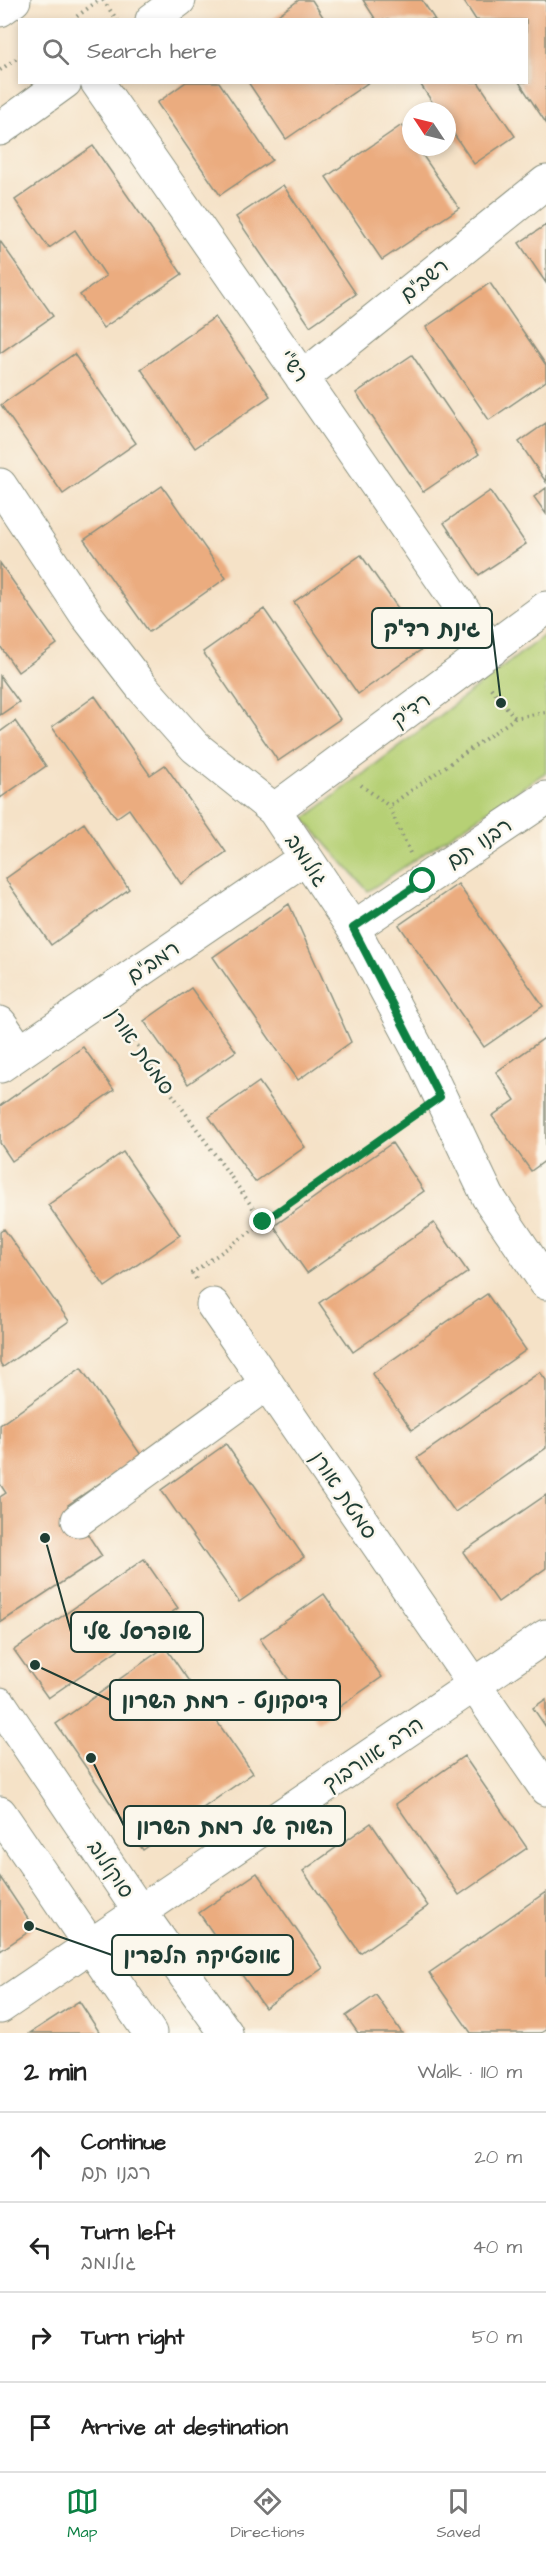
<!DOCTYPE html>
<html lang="en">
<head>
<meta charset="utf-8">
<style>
	body { margin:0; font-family:"Architects Daughter","Playpen Sans Hebrew",sans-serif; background:#f2f2f2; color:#222 }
	.compass { position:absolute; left:402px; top:102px; width:54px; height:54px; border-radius:50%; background:#fff; box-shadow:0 3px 9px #0003; rotate:305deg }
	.stop { position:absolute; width:18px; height:18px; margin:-14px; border:4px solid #0b8043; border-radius:50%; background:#fff }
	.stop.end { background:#0b8043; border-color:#fff; box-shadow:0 2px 6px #0008 }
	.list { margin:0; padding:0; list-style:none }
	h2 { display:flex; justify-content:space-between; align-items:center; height:78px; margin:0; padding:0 24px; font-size:26px }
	h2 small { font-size:20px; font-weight:400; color:#767676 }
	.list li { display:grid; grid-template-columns:39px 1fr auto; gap:18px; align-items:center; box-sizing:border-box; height:90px; padding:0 24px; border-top:2px solid #e0e0e0 }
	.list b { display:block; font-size:22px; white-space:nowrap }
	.list p { margin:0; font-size:20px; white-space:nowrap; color:#767676 }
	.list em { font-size:20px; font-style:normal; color:#767676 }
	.icon { flex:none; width:33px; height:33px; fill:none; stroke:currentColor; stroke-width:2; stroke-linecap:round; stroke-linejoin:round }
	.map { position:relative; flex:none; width:546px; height:2033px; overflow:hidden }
	.search { position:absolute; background:#fff; box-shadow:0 3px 9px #0003; left:18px; right:18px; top:18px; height:66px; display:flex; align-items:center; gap:15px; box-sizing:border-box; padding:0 21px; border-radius:0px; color:#767676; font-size:22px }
	.sheet { height:438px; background:#fff }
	nav { display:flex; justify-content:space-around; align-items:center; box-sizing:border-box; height:84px; border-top:2px solid #e0e0e0; background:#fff; font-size:16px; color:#767676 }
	nav a { display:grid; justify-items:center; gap:3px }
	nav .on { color:#0b8043 }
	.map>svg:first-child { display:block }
</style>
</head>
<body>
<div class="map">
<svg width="546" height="2033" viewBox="0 0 546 2033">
	<rect width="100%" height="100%" fill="#fbf7ec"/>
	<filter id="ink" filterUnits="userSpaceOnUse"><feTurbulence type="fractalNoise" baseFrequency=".0167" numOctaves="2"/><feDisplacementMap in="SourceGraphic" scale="12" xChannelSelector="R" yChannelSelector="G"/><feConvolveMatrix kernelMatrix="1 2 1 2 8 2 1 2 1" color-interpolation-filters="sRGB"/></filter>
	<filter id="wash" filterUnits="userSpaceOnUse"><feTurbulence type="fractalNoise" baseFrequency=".008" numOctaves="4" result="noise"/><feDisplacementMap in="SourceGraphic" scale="24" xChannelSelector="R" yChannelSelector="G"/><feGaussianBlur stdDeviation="1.35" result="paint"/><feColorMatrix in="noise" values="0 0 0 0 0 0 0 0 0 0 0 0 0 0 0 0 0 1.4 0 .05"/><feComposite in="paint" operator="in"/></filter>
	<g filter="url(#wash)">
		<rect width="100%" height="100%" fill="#f5e2c7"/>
		<path fill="#b6d075" stroke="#6a8654" stroke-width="1.5" d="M 546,634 L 546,772 L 368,891 L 304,819 Z"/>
		<g id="blocks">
			<path fill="#ebac7f" d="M 299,0 L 312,0 L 325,20 L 271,20 Z
				M 363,0 L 422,0 L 435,20 L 376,20 Z
				M 463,0 L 546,0 L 546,123 L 519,82 L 526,82 L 526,20 L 476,20 Z
				M 186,82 L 219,82 L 272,160 L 220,195 L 157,103 Z
				M 248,82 L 369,82 L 286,139 Z
				M 419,82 L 478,82 L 515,136 L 474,164 L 447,124 L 447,111 L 438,111 Z
				M 402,125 L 411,138 L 411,147 L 417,147 L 459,208 L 382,260 L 326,177 Z
				M 93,146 L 182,274 L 103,328 L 80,295 L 106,276 L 75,230 L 49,248 L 15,200 Z
				M 283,185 L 356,294 L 310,326 L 236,217 Z
				M 546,225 L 546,283 L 519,243 Z
				M 0,241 L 53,316 L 0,353 Z
				M 490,283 L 546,365 L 546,381 L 489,420 L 426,327 Z
				M 215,317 L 270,396 L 195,448 L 141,369 Z
				M 74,354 L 136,443 L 63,494 L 1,405 Z
				M 412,355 L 479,454 L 423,492 L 356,393 Z
				M 546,423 L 546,482 L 519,442 Z
				M 162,486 L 226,578 L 149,632 L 84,540 Z
				M 546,488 L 546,514 L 534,497 Z
				M 490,491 L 526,544 L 479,575 L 444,523 Z
				M 361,555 L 425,647 L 358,694 L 294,602 Z
				M 0,563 L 57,644 L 18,672 L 0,646 Z
				M 264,609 L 340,719 L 278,761 L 203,652 Z
				M 0,676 L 19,702 L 0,715 Z
				M 95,696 L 150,775 L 165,765 L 226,852 L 181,884 L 129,809 L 116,818 L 52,727 Z
				M 15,721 L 46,766 L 0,798 L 0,732 Z
				M 84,823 L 129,889 L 51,945 L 5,879 Z
				M 458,884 L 543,1006 L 484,1047 L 399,925 Z
				M 289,904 L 351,1042 L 298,1080 L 213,957 Z
				M 191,988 L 236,1051 L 188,1084 L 144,1021 Z
				M 546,1037 L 546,1160 L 531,1171 L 492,1116 L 515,1100 L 496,1072 Z
				M 83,1047 L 114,1090 L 12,1161 L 0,1143 L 0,1106 Z
				M 259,1082 L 305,1147 L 255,1182 L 209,1117 Z
				M 392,1143 L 424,1191 L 307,1273 L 274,1226 Z
				M 123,1152 L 180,1235 L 105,1287 L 48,1205 Z
				M 434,1223 L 468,1272 L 353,1352 L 319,1303 Z
				M 4,1229 L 69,1321 L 3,1367 L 0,1363 L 0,1232 Z
				M 487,1294 L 526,1350 L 412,1430 L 372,1374 Z
				M 81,1368 L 141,1455 L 68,1505 L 102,1556 L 0,1623 L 0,1497 L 6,1493 L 0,1484 L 0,1425 Z
				M 540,1372 L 546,1380 L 546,1448 L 455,1512 L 417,1458 Z
				M 226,1444 L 304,1557 L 239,1602 L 161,1490 Z
				M 546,1495 L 546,1568 L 498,1602 L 463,1552 Z
				M 144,1559 L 178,1608 L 48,1698 L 14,1650 Z
				M 324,1594 L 382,1677 L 318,1722 L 260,1639 Z
				M 165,1647 L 253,1773 L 143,1850 L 56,1724 Z
				M 546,1699 L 546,1727 L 533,1708 Z
				M 464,1756 L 527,1848 L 459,1895 L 396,1804 Z
				M 371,1823 L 428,1906 L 360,1953 L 303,1871 Z
				M 257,1873 L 323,1968 L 265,2008 L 199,1913 Z
				M 0,1877 L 34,1928 L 0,1951 Z
				M 546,1892 L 546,2030 L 541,2033 L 471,2033 L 429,1973 Z
				M 376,1995 L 402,2033 L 358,2033 L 346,2016 Z
				M 79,2001 L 100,2033 L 30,2033 Z"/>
		</g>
	</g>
	<g filter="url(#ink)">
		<use href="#blocks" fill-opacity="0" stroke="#8a907e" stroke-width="1.5"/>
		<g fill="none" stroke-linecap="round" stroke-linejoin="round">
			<defs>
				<path id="minor" d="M 0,10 L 14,0
					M 152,20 L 179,0
					M 97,82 L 491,650
					M 0,129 L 65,82
					M 302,378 L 546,182
					M 0,485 L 87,616 L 141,686 L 195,747 L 274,810 L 353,928 L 418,1050 L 488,1197 L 546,1283
					M 274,810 L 546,608
					M 353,928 L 546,798
					M 0,1023 L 20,1052
					M 0,1066 L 305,858
					M 213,1305 L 546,1789
					M 78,1520 L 267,1383
					M 0,2007 L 546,1636"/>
				<path id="major" d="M 0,1704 L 140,1912 L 226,2033
					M 0,1813 L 150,2033"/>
			</defs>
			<use href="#minor" stroke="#8a907e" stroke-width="35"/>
			<use href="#major" stroke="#8a907e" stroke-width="35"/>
			<path stroke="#8a907e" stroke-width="4" stroke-dasharray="1.5 4.5" stroke-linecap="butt" d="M 103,0 L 117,20
				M 72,20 L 99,0
				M 0,70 L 20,56
				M 491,688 L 515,718
				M 361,785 L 389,806
				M 410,853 L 389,806 L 515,718 L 546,712
				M 120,1021 L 263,1222
				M 196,1279 L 192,1273 L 414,1116"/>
			<use href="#minor" stroke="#fff" stroke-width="33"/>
			<use href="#major" stroke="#fff" stroke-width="33"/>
		</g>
	</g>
	<g fill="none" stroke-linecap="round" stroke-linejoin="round" filter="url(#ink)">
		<path stroke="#0b8043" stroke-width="8" d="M 263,1222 L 440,1097 L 353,928 L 423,881"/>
	</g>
	<g text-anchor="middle" stroke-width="5" stroke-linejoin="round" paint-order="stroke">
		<g font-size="21" fill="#1f3d34" stroke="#fbf7ec">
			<text transform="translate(424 280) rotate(-39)" y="7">רשב"ם</text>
			<text transform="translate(294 366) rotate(55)" y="7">רש"י</text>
			<text transform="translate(411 710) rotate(-36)" y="7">רד"ק</text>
			<text transform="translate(479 843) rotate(-34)" y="7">רבנו תם</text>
			<text transform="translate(307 860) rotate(56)" y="7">גולומב</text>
			<text transform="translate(153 962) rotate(-34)" y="7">רמב"ם</text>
			<text transform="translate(141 1051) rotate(55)" y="7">סמטת אורן</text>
			<text transform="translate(344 1495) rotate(56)" y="7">סמטת אורן</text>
			<text transform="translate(373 1754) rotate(-34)" y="7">הרב אוורבוך</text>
			<text transform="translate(111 1869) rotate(56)" y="7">סוקולוב</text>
		</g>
	</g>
	<path fill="none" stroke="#1f3d34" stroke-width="2" d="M501 703L492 628M45 1538L71 1632M35 1665L110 1700M91 1758L124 1826M29 1926L112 1955"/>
	<g fill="#1f3d34" stroke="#fbf7ec" stroke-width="2">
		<circle cx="501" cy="703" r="6"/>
		<circle cx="45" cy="1538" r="6"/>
		<circle cx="35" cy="1665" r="6"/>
		<circle cx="91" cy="1758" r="6"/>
		<circle cx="29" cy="1926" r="6"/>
	</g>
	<g fill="#fbf7ec" stroke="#1f3d34" stroke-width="2">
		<rect x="372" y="608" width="120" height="40" rx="6"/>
		<rect x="71" y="1612" width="132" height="40" rx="6"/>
		<rect x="110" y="1680" width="230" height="40" rx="6"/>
		<rect x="124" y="1806" width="221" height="40" rx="6"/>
		<rect x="112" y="1935" width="181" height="40" rx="6"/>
	</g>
	<g font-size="22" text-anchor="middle" font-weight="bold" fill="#1f3d34">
		<text x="432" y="636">גינת רד"ק</text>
		<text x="137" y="1639">שופרסל שלי</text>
		<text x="225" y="1708">דיסקונט - רמת השרון</text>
		<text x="235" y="1834">השוק של רמת השרון</text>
		<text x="202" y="1963">אופטיקה הלפרין</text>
	</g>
</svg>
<svg class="compass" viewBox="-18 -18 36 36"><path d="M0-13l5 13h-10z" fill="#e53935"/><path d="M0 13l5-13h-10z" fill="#767676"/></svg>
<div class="stop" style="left:423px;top:881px"></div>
<div class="stop end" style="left:263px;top:1222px"></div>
<div class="search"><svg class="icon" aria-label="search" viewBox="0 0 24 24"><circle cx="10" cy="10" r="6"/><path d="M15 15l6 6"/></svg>Search here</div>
</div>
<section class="sheet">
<h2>2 min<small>Walk · 110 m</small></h2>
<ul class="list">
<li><svg class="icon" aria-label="ahead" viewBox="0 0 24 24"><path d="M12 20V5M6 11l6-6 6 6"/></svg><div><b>Continue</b><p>רבנו תם</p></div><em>20 m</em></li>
<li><svg class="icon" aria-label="left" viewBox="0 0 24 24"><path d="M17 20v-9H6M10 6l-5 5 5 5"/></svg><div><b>Turn left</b><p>גולומב</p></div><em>40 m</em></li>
<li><svg class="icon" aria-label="right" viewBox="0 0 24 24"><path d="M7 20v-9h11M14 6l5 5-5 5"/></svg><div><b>Turn right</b></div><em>50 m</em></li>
<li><svg class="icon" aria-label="arrive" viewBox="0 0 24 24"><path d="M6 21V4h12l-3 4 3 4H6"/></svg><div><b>Arrive at destination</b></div></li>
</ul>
</section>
<nav>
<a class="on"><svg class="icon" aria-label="map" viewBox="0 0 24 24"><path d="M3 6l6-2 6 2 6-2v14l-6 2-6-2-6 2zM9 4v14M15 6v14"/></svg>Map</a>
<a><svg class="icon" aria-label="directions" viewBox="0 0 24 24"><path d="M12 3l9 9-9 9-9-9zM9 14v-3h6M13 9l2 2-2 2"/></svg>Directions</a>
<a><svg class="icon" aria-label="saved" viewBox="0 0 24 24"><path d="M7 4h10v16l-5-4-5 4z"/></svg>Saved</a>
</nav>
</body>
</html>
